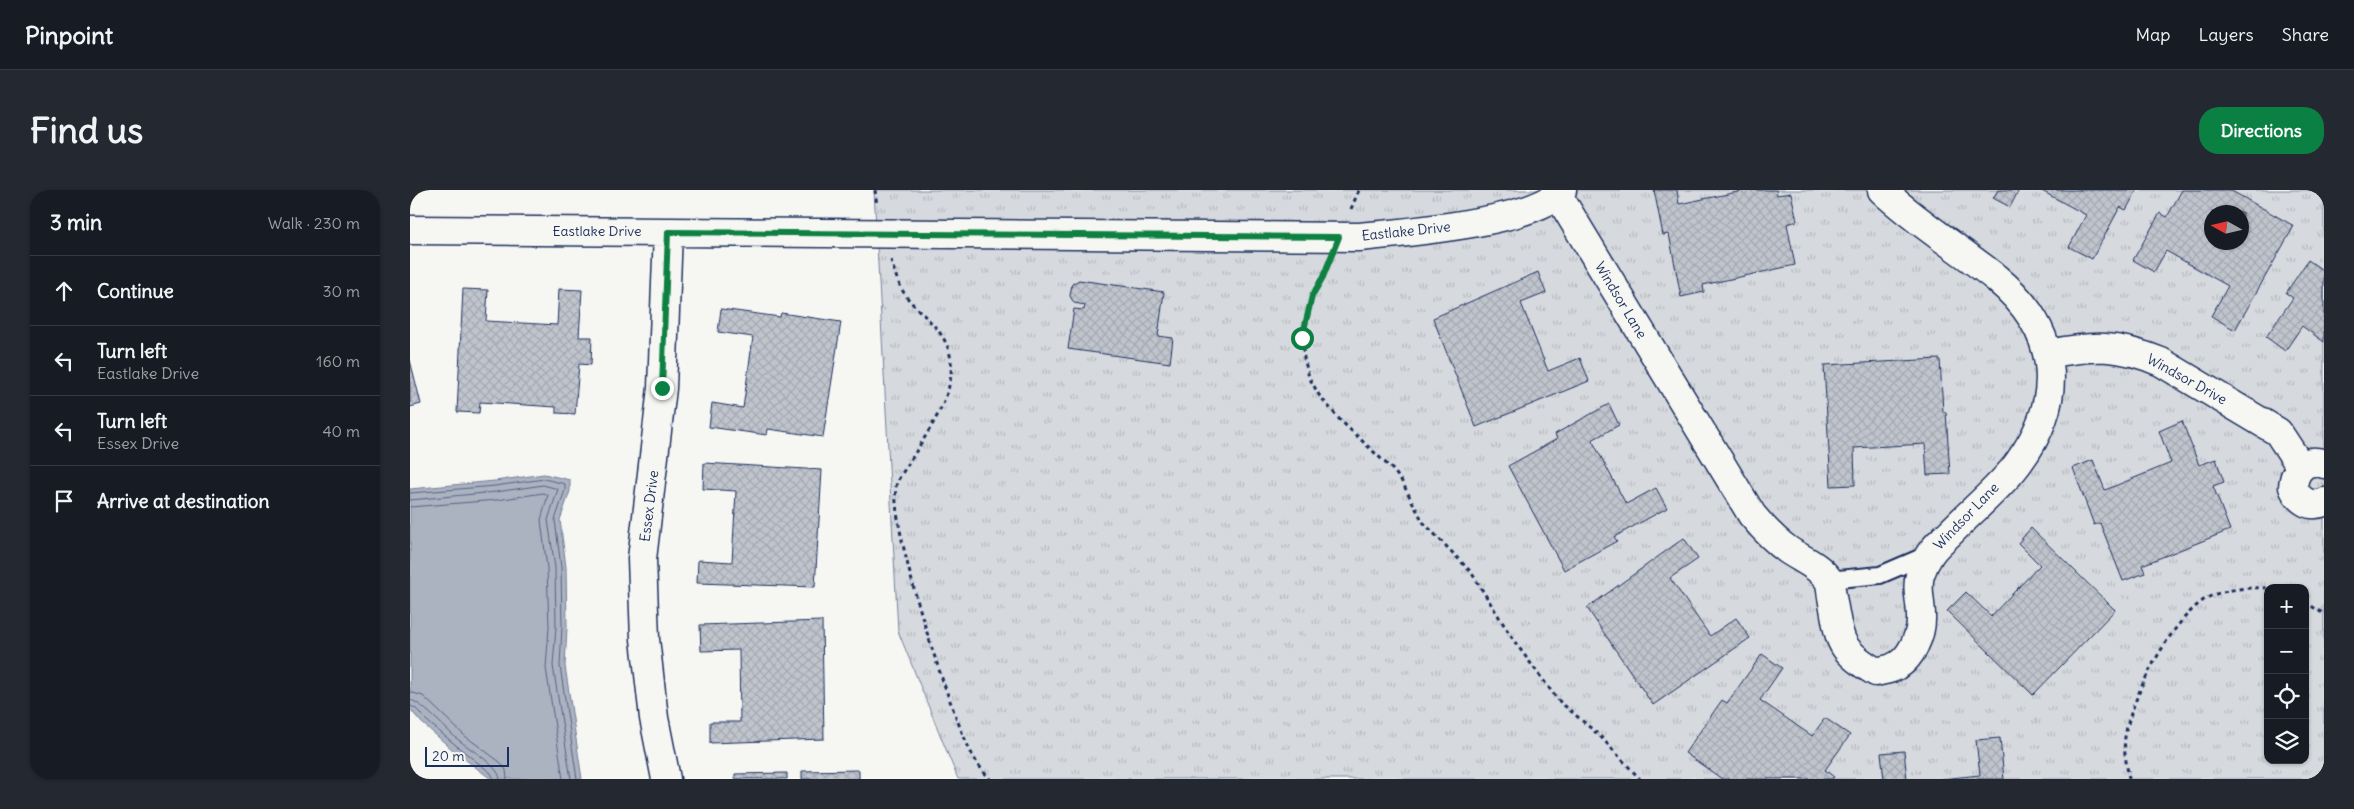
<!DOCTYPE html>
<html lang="en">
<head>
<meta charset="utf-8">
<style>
	body { margin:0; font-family:Delius,sans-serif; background:#242831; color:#f1f3f6 }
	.controls { position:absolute; right:15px; bottom:15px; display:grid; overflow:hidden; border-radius:10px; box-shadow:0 1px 4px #0004 }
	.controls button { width:45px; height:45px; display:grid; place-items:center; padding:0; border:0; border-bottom:1px solid #363941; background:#171b24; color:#f1f3f6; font:25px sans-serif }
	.compass { position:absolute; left:1794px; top:15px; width:45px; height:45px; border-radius:50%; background:#171b24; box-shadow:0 1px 4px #0004; rotate:278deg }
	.scale { position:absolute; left:15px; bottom:12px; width:84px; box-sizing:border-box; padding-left:5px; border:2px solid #1b2f5e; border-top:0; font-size:14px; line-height:18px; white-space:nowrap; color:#1b2f5e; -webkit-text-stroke:4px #f6f6f2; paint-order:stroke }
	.stop { position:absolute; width:15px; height:15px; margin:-11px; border:4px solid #0b8043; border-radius:50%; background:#fff }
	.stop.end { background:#0b8043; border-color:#fff; box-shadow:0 1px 5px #0008 }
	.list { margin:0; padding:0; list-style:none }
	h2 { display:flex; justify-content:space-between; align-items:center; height:65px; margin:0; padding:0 20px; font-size:21px }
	h2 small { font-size:16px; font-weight:400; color:#9ea1a6 }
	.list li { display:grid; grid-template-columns:32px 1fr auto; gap:15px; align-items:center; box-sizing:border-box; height:70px; padding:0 20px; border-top:1px solid #363941 }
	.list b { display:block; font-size:19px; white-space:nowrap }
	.list p { margin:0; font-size:16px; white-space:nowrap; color:#9ea1a6 }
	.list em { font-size:16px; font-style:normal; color:#9ea1a6 }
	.icon { flex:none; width:28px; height:28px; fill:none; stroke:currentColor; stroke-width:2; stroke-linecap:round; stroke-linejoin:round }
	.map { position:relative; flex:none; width:1914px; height:589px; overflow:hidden; border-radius:20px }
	header { display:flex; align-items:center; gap:30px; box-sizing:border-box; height:70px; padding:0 25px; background:#171b24; border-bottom:1px solid #363941 }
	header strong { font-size:24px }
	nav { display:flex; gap:28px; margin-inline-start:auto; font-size:18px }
	.intro { display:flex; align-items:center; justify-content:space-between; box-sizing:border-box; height:120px; padding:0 30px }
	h1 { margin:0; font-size:35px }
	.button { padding:12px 22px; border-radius:20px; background:#0b8043; color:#fff; font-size:18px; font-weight:700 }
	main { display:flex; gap:30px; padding:0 30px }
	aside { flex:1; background:#171b24; border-radius:20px; box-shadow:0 1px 4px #0004 }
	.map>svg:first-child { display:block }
</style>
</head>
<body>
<header>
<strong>Pinpoint</strong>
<nav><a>Map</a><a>Layers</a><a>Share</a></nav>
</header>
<div class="intro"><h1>Find us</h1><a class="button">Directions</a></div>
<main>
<aside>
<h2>3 min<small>Walk · 230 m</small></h2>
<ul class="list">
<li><svg class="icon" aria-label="ahead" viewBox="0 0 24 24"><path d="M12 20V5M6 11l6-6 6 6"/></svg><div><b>Continue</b></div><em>30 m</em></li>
<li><svg class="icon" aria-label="left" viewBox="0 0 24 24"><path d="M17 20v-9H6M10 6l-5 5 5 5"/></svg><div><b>Turn left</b><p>Eastlake Drive</p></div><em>160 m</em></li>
<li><svg class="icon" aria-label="left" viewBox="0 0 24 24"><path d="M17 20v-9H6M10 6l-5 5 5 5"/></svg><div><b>Turn left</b><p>Essex Drive</p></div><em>40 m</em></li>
<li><svg class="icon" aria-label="arrive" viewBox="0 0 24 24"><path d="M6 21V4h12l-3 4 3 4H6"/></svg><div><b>Arrive at destination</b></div></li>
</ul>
</aside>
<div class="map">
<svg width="1914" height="589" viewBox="0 0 1914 589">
	<defs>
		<pattern id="grass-tufts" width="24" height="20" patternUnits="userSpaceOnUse" patternTransform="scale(1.25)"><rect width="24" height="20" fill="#d6d9dd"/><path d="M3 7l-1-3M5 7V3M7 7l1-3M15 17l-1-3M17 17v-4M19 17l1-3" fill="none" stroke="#b7bbc0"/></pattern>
		<pattern id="building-cross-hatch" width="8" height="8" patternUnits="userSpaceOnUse" patternTransform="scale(1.25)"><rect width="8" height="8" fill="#c0c4cd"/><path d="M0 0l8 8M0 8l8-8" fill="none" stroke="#a4a9b2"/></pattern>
	</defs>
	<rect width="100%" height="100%" fill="#f6f6f2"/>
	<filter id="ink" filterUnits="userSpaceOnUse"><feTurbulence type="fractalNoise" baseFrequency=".02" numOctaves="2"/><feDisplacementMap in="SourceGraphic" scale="10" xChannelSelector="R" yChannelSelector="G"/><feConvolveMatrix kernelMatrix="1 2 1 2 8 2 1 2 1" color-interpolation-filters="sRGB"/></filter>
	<g filter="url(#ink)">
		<path fill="url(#grass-tufts)" stroke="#78849e" fill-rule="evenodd" d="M 464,0 L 1914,0 L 1914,589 L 548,589 L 488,441 ZM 1802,22 L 1832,22 L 1832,52 L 1802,52 ZM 1858,398 L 1895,398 L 1895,570 L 1858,570 Z"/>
		<path fill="#abb2c0" stroke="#717e99" d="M 134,284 L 160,290 L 160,301 L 150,330 L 156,377 L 157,437 L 155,476 L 172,589 L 81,589 L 44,561 L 11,532 L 0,519 L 0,299 L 85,291 Z"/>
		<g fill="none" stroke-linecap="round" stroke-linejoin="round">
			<path stroke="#556385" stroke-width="1" d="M 0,303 L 85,296 L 134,289 L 155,294 L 155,300 L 145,330 L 151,377 L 152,437 L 150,476 L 167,589
				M 0,310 L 86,302 L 133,295 L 148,299 L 138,330 L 145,378 L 146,437 L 143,476 L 161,589
				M 0,317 L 87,310 L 133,303 L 138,305 L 131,330 L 137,378 L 139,437 L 136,478 L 153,589
				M 0,502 L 13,506 L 55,546 L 90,572 L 96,580 L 97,589
				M 0,510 C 9,510 36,539 45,547 C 56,557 89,575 90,589
				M 0,516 C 8,517 11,526 17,531 C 38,549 59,566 81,583 L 84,589"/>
		</g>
		<path fill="url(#building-cross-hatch)" stroke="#1b2f5e" fill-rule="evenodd" d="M 1244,0 L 1267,0 L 1269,14 L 1337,0 L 1366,0 L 1367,5 L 1381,3 L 1387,31 L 1377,34 L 1385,75 L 1293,95 L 1294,102 L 1271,107 L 1259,44 L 1253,45 Z
			M 1588,0 L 1609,0 L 1600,17 L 1583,8 Z
			M 1630,0 L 1727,0 L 1716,20 L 1710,17 L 1682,69 L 1659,57 L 1676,25 Z
			M 1772,0 L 1820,0 L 1884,36 L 1825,140 L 1801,126 L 1818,96 L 1756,61 L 1744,82 L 1723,70 L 1750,23 L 1757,27 ZM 1802,22 L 1832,22 L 1832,52 L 1802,52 Z
			M 1898,70 L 1914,81 L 1914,152 L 1892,136 L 1875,161 L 1856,147 L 1883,108 L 1876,103 Z
			M 1128,82 L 1136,103 L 1111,113 L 1138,181 L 1170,168 L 1179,191 L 1066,237 L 1023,128 Z
			M 669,90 L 754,102 L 748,146 L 763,148 L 760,173 L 658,159 L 664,119 L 674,120 L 675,115 L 664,113 L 660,106 L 662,94 Z
			M 53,99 L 78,100 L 76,131 L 147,135 L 149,99 L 172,100 L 169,147 L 182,147 L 181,175 L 169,174 L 165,224 L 146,223 L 146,217 L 70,212 L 69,223 L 47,222 Z
			M 311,119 L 370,127 L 371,123 L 431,132 L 413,247 L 358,239 L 357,245 L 299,237 L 302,213 L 333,218 L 343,147 L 308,142 Z
			M 1530,169 L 1533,222 L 1536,222 L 1540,284 L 1517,285 L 1515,254 L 1444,258 L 1445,295 L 1421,296 L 1414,175 Z
			M 0,170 L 11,214 L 0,217 Z
			M 1199,214 L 1209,235 L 1182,250 L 1216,314 L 1246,298 L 1257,318 L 1204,347 L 1207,351 L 1154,380 L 1098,276 L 1147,249 L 1145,244 Z
			M 1772,231 L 1789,275 L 1806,269 L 1814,292 L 1803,296 L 1820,340 L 1732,375 L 1735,383 L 1713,391 L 1690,333 L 1684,335 L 1663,278 L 1683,270 L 1695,300 L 1761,273 L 1749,241 Z
			M 294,273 L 412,280 L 405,397 L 287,393 L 288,370 L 322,372 L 326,301 L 293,299 Z
			M 1621,338 L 1705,420 L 1623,505 L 1537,421 L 1556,402 L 1581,426 L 1630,375 L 1608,353 Z
			M 1274,348 L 1288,369 L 1260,388 L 1300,446 L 1326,428 L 1340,448 L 1243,515 L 1177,418 Z
			M 412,431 L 414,549 L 300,553 L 300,532 L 330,532 L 329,460 L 291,461 L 290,435 Z
			M 1352,464 L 1372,478 L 1350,510 L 1402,546 L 1415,528 L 1440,545 L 1415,580 L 1424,587 L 1422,589 L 1312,589 L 1275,563 L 1312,510 L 1317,513 Z
			M 1590,548 L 1594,589 L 1531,589 L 1570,585 L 1566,550 Z
			M 1494,561 L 1497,589 L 1474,589 L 1471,563 Z
			M 449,580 L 449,589 L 392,589 L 392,581 Z
			M 377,583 L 377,589 L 325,589 L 325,584 Z"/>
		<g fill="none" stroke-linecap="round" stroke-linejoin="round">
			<defs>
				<path id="service" d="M 1418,390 L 1470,385 L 1519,364"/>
				<path id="minor" d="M 1148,5 L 1342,325 C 1353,338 1364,350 1378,360 C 1391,369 1408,375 1418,389 C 1421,393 1421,402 1422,407 C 1430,448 1426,459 1466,482 C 1472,480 1479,480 1484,477 C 1501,470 1512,444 1511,426 C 1511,412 1506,399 1510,385 C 1512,378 1516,370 1520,364 C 1525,356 1534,349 1541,342 C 1561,321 1593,295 1609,272 C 1657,206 1649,140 1586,88 C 1549,58 1507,33 1472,0
					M 0,40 L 949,47 C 991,43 1127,32 1152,0
					M 1638,164 C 1683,155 1708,154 1751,172 L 1868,242 L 1891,277
					M 1914,274 C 1896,267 1884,280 1883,297 C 1889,311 1900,318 1914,312
					M 256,589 L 244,528 L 235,449 L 232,369 L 252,198 L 258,42"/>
			</defs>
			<use href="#service" stroke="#1b2f5e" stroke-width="20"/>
			<use href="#minor" stroke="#1b2f5e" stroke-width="31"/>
			<path stroke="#1b2f5e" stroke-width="3" stroke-dasharray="4 4" stroke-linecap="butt" d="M 465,0 L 467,16
				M 941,19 L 949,0
				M 481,70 C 485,84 490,100 500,111 C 515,128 535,141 540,165 C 548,203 517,242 499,273 C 495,279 490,286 487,292 C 475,328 543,532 564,568 C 569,576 574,583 580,589
				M 918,75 L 902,106 L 892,148 L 894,168 L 899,187 L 909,205 L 930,230 L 982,279 L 991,290 L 1013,332 L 1061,382 L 1104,451 L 1148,510 L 1190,546 L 1230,589
				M 1895,412 L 1914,424
				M 1719,589 C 1717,575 1713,561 1715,547 C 1721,507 1764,423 1801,406 C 1818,399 1840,397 1858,398"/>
			<use href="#service" stroke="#f6f6f2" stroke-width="16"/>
			<use href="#minor" stroke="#f6f6f2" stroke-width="28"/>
		</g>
	</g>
	<g fill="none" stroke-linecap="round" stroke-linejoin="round" filter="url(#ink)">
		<path stroke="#0b8043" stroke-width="6" d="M 252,198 L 258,42 L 929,47 L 913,87 L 902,106 L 892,148"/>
	</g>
	<g text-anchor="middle" stroke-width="4.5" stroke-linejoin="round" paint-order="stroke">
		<g font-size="14" fill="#1b2f5e" stroke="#f6f6f2">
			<text x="187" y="46">Eastlake Drive</text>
			<text transform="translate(996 41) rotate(-6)" y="5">Eastlake Drive</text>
			<text transform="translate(1211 110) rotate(59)" y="5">Windsor Lane</text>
			<text transform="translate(1777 189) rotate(29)" y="5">Windsor Drive</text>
			<text transform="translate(239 316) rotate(-83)" y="5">Essex Drive</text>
			<text transform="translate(1556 326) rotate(-46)" y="5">Windsor Lane</text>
		</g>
	</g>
</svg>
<div class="controls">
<button>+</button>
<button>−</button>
<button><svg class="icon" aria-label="locate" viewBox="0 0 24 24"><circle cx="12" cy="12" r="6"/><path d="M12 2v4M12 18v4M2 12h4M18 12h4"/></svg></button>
<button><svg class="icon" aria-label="layers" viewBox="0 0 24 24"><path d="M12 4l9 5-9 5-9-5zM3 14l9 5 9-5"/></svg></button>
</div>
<svg class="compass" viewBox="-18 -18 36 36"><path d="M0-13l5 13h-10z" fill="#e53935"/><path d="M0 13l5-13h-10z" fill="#9ea1a6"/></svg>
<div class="scale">20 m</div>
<div class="stop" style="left:892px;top:148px"></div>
<div class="stop end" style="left:252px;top:198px"></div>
</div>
</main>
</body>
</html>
